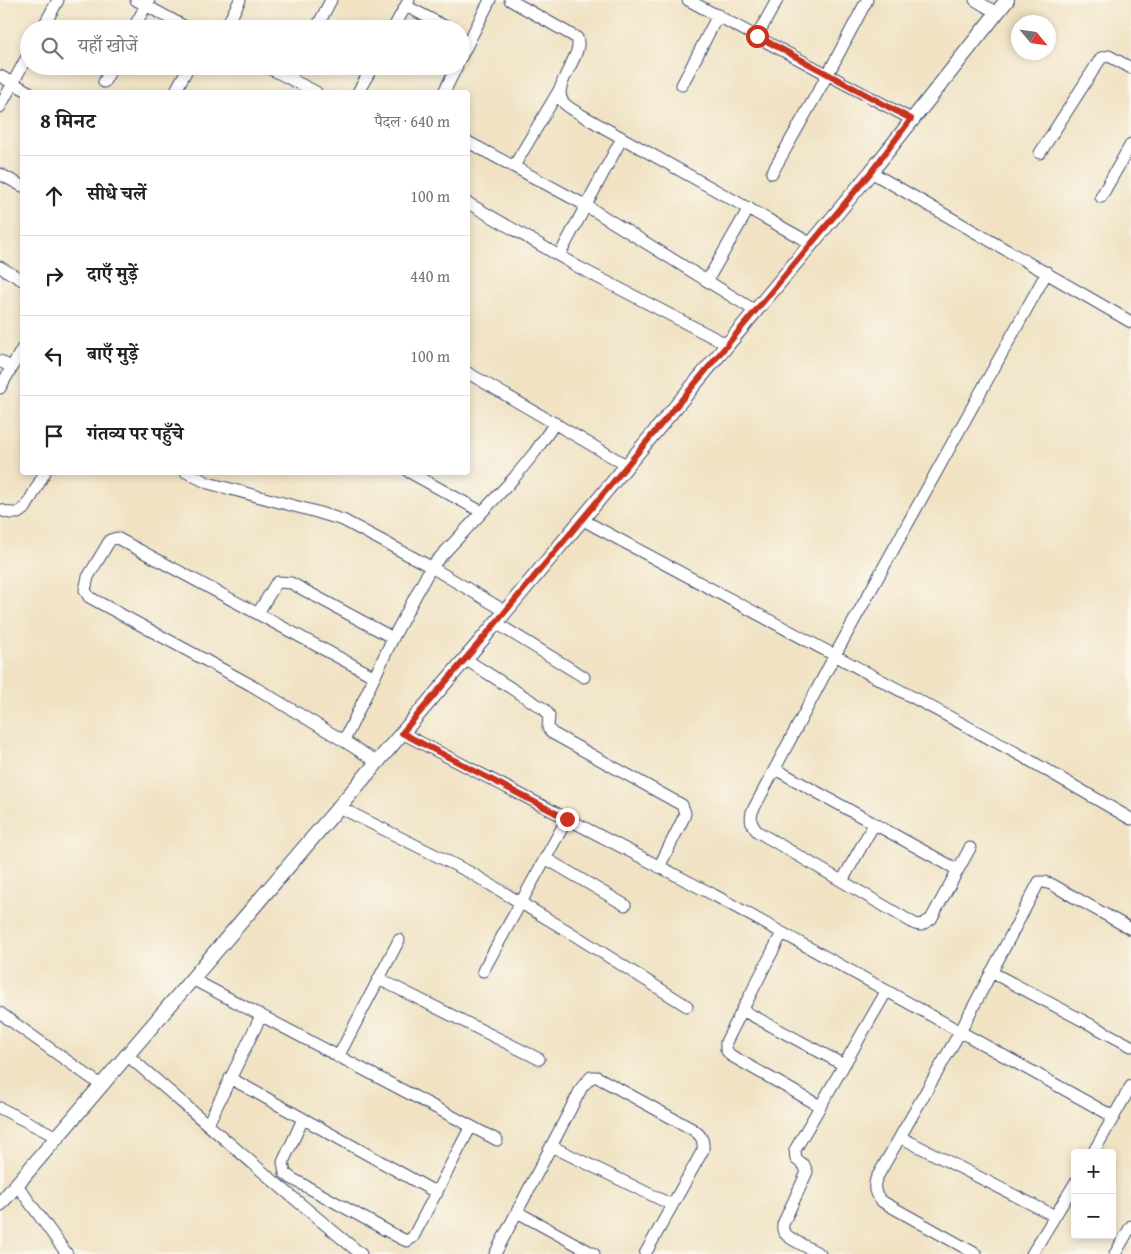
<!DOCTYPE html>
<html lang="hi">
<head>
<meta charset="utf-8">
<style>
	body { margin:0; font-family:"Gentium Book Plus","Noto Serif Devanagari",serif; background:#f6f6f6; color:#202124 }
	.controls { position:absolute; right:15px; bottom:15px; display:grid; overflow:hidden; border-radius:5px; box-shadow:0 2px 8px #0003 }
	.controls button { width:45px; height:45px; display:grid; place-items:center; padding:0; border:0; border-bottom:1px solid #e0e0e0; background:#fff; color:#202124; font:25px sans-serif }
	.compass { position:absolute; left:1011px; top:15px; width:45px; height:45px; border-radius:50%; background:#fff; box-shadow:0 2px 8px #0003; rotate:119deg }
	.stop { position:absolute; width:15px; height:15px; margin:-11px; border:4px solid #c8321e; border-radius:50%; background:#fff }
	.stop.end { background:#c8321e; border-color:#fff; box-shadow:0 1px 5px #0008 }
	.list { margin:0; padding:0; list-style:none }
	h2 { display:flex; justify-content:space-between; align-items:center; height:65px; margin:0; padding:0 20px; font-size:21px }
	h2 small { font-size:16px; font-weight:400; color:#757577 }
	.list li { display:grid; grid-template-columns:32px 1fr auto; gap:15px; align-items:center; box-sizing:border-box; height:80px; padding:0 20px; border-top:1px solid #e0e0e0 }
	.list b { display:block; font-size:19px; white-space:nowrap }
	.list em { font-size:16px; font-style:normal; color:#757577 }
	.icon { flex:none; width:28px; height:28px; fill:none; stroke:currentColor; stroke-width:2; stroke-linecap:round; stroke-linejoin:round }
	.map { position:relative; flex:none; width:1131px; height:1254px; overflow:hidden }
	.search { position:absolute; background:#fff; box-shadow:0 2px 8px #0003; left:20px; top:20px; width:450px; height:55px; display:flex; align-items:center; gap:12px; box-sizing:border-box; padding:0 18px; border-radius:28px; color:#757577; font-size:19px }
	.panel { position:absolute; background:#fff; box-shadow:0 2px 8px #0003; left:20px; top:90px; width:450px; height:385px; border-radius:5px }
	.map>svg:first-child { display:block }
</style>
</head>
<body>
<div class="map">
<svg width="1131" height="1254" viewBox="0 0 1131 1254">
	<rect width="100%" height="100%" fill="#fbf7ec"/>
	<filter id="ink" filterUnits="userSpaceOnUse"><feTurbulence type="fractalNoise" baseFrequency=".02" numOctaves="2"/><feDisplacementMap in="SourceGraphic" scale="10" xChannelSelector="R" yChannelSelector="G"/><feConvolveMatrix kernelMatrix="1 2 1 2 8 2 1 2 1" color-interpolation-filters="sRGB"/></filter>
	<filter id="wash" filterUnits="userSpaceOnUse"><feTurbulence type="fractalNoise" baseFrequency=".0096" numOctaves="4" result="noise"/><feDisplacementMap in="SourceGraphic" scale="20" xChannelSelector="R" yChannelSelector="G"/><feGaussianBlur stdDeviation="1.12" result="paint"/><feColorMatrix in="noise" values="0 0 0 0 0 0 0 0 0 0 0 0 0 0 0 0 0 1.4 0 .05"/><feComposite in="paint" operator="in"/></filter>
	<g filter="url(#wash)">
		<rect width="100%" height="100%" fill="#f0e2c3"/>
	</g>
	<g filter="url(#ink)">
		<g fill="none" stroke-linecap="round" stroke-linejoin="round">
			<defs>
				<path id="minor" d="M 136,0 L 189,29
					M 510,0 L 577,38 C 585,56 547,88 565,104 C 574,112 588,118 599,125 L 810,243
					M 688,0 L 911,119
					M 975,0 L 997,13
					M 406,6 L 450,29
					M 42,29 L 58,0
					M 133,29 L 149,0
					M 225,29 L 240,0
					M 316,29 L 331,0
					M 393,29 L 409,0
					M 757,36 L 777,0
					M 461,57 L 490,0
					M 265,66 L 316,92
					M 0,76 L 29,92
					M 290,79 L 297,66
					M 104,82 L 113,66
					M 682,85 L 718,15
					M 175,92 L 189,66
					M 358,92 L 373,66
					M 444,92 L 457,66
					M 0,107 L 29,53
					M 468,142 L 585,205 L 754,310
					M 1040,153 L 1101,58 L 1109,56 L 1131,68
					M 514,166 L 561,87
					M 871,172 L 1131,322
					M 772,173 L 828,74 L 867,0
					M 0,174 L 22,186
					M 1101,197 L 1131,144
					M 468,203 L 580,268 L 726,344
					M 559,256 L 622,138
					M 0,267 L 22,280
					M 707,281 L 749,208
					M 0,361 L 12,368
					M 468,373 L 626,465
					M 0,388 L 22,349
					M 186,472 L 208,483 L 313,511 L 343,520 L 431,567 L 505,611
					M 409,472 L 482,512
					M 0,510 L 10,513 L 18,513 L 26,507 L 45,472
					M 581,519 L 1022,756 L 1131,819
					M 258,613 L 275,585 L 278,582 L 291,583 L 393,638
					M 496,623 L 584,677
					M 465,659 L 544,709 L 549,715 L 548,728 L 552,733 L 682,805 L 685,813 L 684,817 L 659,867
					M 402,733 L 714,895 L 1114,1117
					M 344,741 L 251,685 L 89,597 L 85,590 L 88,577 L 110,540 L 117,538 L 375,677
					M 377,762 L 344,741 L 393,638 L 431,567 L 514,478 L 535,452 L 555,423
					M 775,769 L 958,870
					M 339,807 L 471,873 L 571,933 L 687,1006
					M 970,848 L 931,919 L 921,925 L 915,924 L 758,832 C 751,825 750,821 752,812 L 835,655 L 1047,272
					M 545,858 L 625,905
					M 842,881 L 874,824
					M 782,933 L 726,1042 L 726,1049 L 730,1055 L 820,1106
					M 483,971 L 567,819
					M 991,972 L 1131,1046
					M 192,979 L 497,1140
					M 379,979 L 539,1059
					M 742,1010 L 844,1065
					M 0,1013 L 101,1085
					M 127,1055 C 205,1122 282,1190 361,1254
					M 338,1057 L 399,940
					M 230,1078 L 437,1193
					M 0,1108 L 57,1137
					M 303,1119 L 283,1162 L 285,1173 L 291,1178 L 402,1239 L 407,1241 L 413,1237 L 471,1126
					M 208,1124 L 261,1016
					M 900,1137 L 1055,1216
					M 551,1146 L 672,1205
					M 1093,1153 L 1131,1086
					M 17,1185 L 67,1254
					M 517,1212 L 594,1254
					M 495,1254 L 582,1087 L 591,1077 L 597,1077 L 692,1129 C 701,1135 704,1139 703,1150 L 645,1254
					M 820,1254 C 812,1249 789,1240 784,1232 C 782,1229 783,1228 783,1224 L 807,1172 L 804,1165 L 796,1159 L 795,1150 L 886,992
					M 976,1254 L 883,1202 C 875,1195 873,1189 876,1179 L 960,1032 L 1039,882 L 1044,882 L 1051,884 L 1131,929
					M 1032,1254 L 1075,1183
					M 1115,1254 L 1131,1226"/>
				<path id="tertiary" d="M 0,1204 L 485,636 L 871,172 L 1007,0"/>
			</defs>
			<use href="#minor" stroke="#3b4a6d" stroke-width="13"/>
			<use href="#tertiary" stroke="#3b4a6d" stroke-width="16"/>
			<use href="#minor" stroke="#fff" stroke-width="11"/>
			<use href="#tertiary" stroke="#fff" stroke-width="14"/>
		</g>
	</g>
	<g fill="none" stroke-linecap="round" stroke-linejoin="round" filter="url(#ink)">
		<path stroke="#c8321e" stroke-width="6" d="M 567,819 L 402,733 L 485,636 L 871,172 L 911,119 L 757,36"/>
	</g>
</svg>
<div class="controls">
<button>+</button>
<button>−</button>
</div>
<svg class="compass" viewBox="-18 -18 36 36"><path d="M0-13l5 13h-10z" fill="#e53935"/><path d="M0 13l5-13h-10z" fill="#757577"/></svg>
<div class="stop" style="left:757px;top:36px"></div>
<div class="stop end" style="left:567px;top:819px"></div>
<div class="search"><svg class="icon" aria-label="search" viewBox="0 0 24 24"><circle cx="10" cy="10" r="6"/><path d="M15 15l6 6"/></svg>यहाँ खोजें</div>
<section class="panel">
<h2>8 मिनट<small>पैदल · 640 m</small></h2>
<ul class="list">
<li><svg class="icon" aria-label="ahead" viewBox="0 0 24 24"><path d="M12 20V5M6 11l6-6 6 6"/></svg><div><b>सीधे चलें</b></div><em>100 m</em></li>
<li><svg class="icon" aria-label="right" viewBox="0 0 24 24"><path d="M7 20v-9h11M14 6l5 5-5 5"/></svg><div><b>दाएँ मुड़ें</b></div><em>440 m</em></li>
<li><svg class="icon" aria-label="left" viewBox="0 0 24 24"><path d="M17 20v-9H6M10 6l-5 5 5 5"/></svg><div><b>बाएँ मुड़ें</b></div><em>100 m</em></li>
<li><svg class="icon" aria-label="arrive" viewBox="0 0 24 24"><path d="M6 21V4h12l-3 4 3 4H6"/></svg><div><b>गंतव्य पर पहुँचे</b></div></li>
</ul>
</section>
</div>
</body>
</html>
